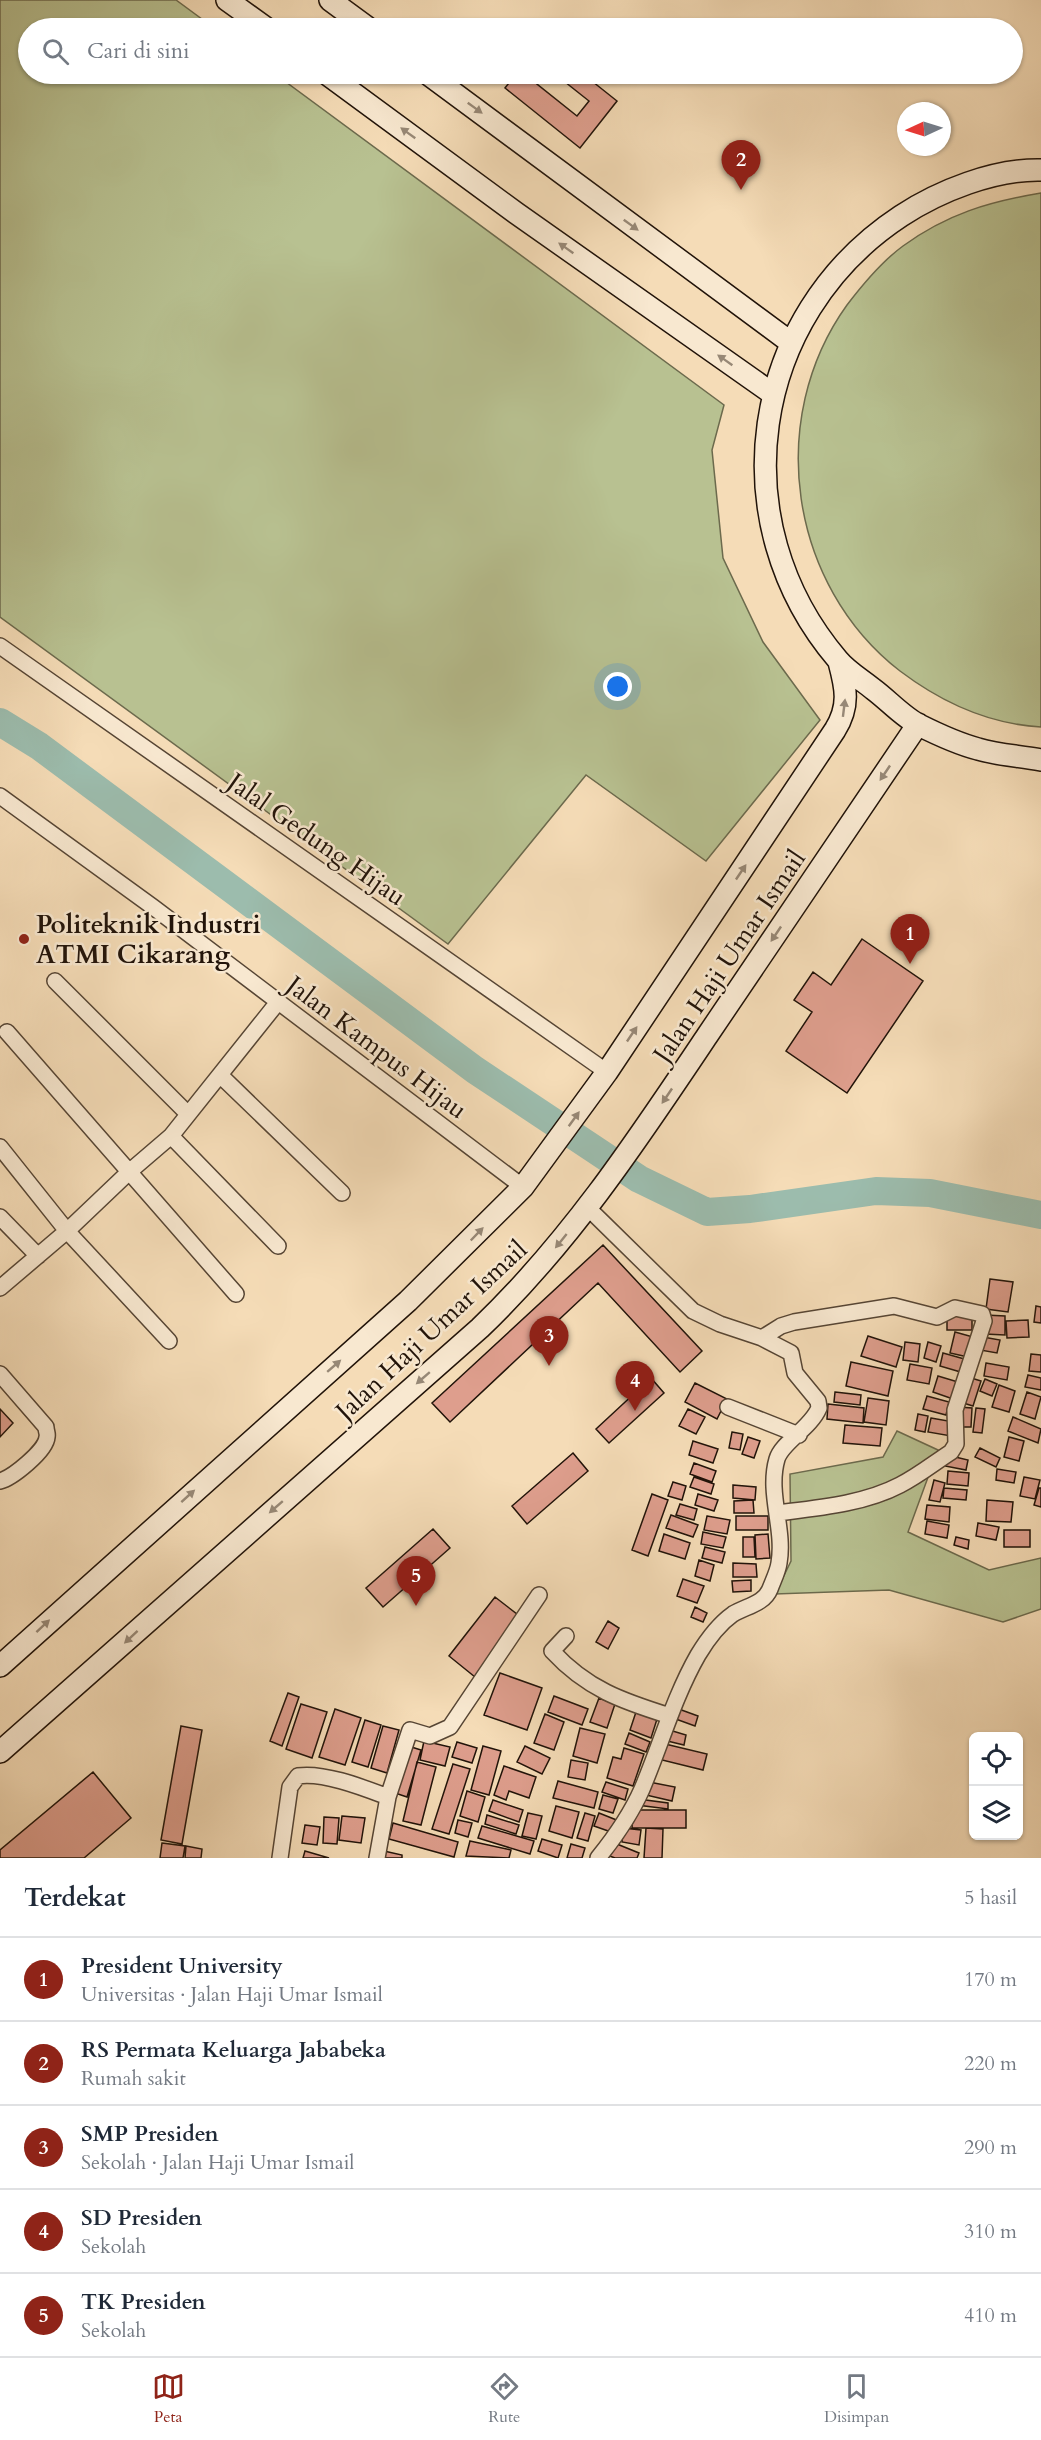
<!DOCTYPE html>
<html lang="id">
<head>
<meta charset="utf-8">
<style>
	body { margin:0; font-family:Cardo,serif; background:#f6f6f7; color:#1f2937 }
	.controls { position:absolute; right:18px; bottom:18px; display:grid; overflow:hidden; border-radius:9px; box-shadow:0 2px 4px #0004 }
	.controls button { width:54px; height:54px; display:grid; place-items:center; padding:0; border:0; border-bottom:2px solid #e0e1e3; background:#fff; color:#1f2937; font:30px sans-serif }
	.compass { position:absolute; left:897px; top:102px; width:54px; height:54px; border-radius:50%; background:#fff; box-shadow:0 2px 4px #0004; rotate:266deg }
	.you { position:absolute; left:618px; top:687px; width:21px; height:21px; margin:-15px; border:4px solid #fff; border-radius:50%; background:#1a73e8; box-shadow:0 0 0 9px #1a73e833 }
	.badge { display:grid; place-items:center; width:39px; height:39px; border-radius:50%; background:#8f2418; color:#fff; font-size:20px; font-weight:700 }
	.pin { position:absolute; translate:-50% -50px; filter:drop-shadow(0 2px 3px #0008) }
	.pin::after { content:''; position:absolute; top:32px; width:21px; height:18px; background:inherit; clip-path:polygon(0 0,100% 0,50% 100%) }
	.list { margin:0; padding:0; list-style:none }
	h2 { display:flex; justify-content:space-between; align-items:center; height:78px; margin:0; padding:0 24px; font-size:26px }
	h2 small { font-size:20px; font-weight:400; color:#747a83 }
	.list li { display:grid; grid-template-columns:39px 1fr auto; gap:18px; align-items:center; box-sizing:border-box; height:84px; padding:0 24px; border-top:2px solid #e0e1e3 }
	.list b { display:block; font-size:22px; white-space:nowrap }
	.list p { margin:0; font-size:20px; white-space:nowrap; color:#747a83 }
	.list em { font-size:20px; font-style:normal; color:#747a83 }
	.icon { flex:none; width:33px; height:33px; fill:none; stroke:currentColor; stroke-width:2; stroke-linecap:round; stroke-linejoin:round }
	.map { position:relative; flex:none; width:1041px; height:1858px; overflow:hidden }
	.search { position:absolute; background:#fff; box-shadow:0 2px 4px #0004; left:18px; right:18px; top:18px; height:66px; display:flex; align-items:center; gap:15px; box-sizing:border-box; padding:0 21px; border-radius:33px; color:#747a83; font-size:22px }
	.sheet { height:498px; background:#fff }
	nav { display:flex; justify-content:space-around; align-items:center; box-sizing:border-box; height:84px; border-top:2px solid #e0e1e3; background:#fff; font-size:16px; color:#747a83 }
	nav a { display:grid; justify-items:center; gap:3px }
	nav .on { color:#8f2418 }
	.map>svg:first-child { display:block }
</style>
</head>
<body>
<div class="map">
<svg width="1041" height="1858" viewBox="0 0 1041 1858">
	<rect width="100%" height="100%" fill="#f5dcb7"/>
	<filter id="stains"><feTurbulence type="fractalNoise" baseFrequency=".00333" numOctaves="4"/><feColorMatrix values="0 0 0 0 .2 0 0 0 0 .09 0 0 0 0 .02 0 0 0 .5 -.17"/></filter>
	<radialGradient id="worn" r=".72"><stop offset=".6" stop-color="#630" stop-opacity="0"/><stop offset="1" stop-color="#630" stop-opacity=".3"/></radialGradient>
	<path fill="#b8c191" stroke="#6c6a4d" stroke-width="1.5" d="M 0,0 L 176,0 L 214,28 L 28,28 L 28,74 L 275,74 L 724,405 L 712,450 L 723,558 L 763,642 L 820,720 L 706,861 L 586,775 L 448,944 L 0,617 Z
		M 1041,193 L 1041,727 C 989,724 941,702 900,671 C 789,585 765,419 847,305 C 863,284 881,262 903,246 C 947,214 988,202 1041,193 Z
		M 897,1431 L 938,1450 L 908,1532 L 989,1570 L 1041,1558 L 1041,1609 L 1003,1622 L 889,1590 L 775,1594 L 791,1561 L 790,1474 L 883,1457 Z"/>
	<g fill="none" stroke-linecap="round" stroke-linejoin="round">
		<path stroke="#9cbcad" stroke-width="28" d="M 0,722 L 39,746 L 475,1070 L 639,1179 L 707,1212 L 750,1209 L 876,1191 L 930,1193 L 1041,1215"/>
	</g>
	<path fill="#de9e8d" stroke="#211309" stroke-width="1.5" d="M 516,74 L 544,74 L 537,84 L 577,116 L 589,101 L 555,74 L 583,74 L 617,101 L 580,148 L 505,88 Z
		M 862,939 L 923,981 L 847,1093 L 786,1051 L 812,1012 L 794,1000 L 813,972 L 831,985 Z
		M 603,1245 L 702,1351 L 680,1372 L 598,1283 L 450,1422 L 432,1403 Z
		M 990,1279 L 1013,1282 L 1008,1312 L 986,1309 Z
		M 1036,1306 L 1041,1307 L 1041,1323 L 1034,1322 Z
		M 947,1314 L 972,1314 L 972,1330 L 947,1330 Z
		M 985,1315 L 1005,1316 L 1005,1335 L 985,1334 Z
		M 1028,1320 L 1029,1337 L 1007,1338 L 1006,1321 Z
		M 955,1332 L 973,1337 L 968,1357 L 950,1353 Z
		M 868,1336 L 902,1347 L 896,1367 L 861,1356 Z
		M 983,1337 L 1000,1340 L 997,1353 L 980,1350 Z
		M 905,1342 L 920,1344 L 918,1362 L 903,1360 Z
		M 928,1342 L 941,1346 L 936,1362 L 924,1358 Z
		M 943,1353 L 968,1360 L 964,1373 L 940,1366 Z
		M 1031,1354 L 1041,1355 L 1041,1372 L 1029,1371 Z
		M 851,1362 L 893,1371 L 888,1396 L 846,1386 Z
		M 986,1363 L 1009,1367 L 1007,1380 L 984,1376 Z
		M 910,1364 L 932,1368 L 929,1384 L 907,1380 Z
		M 1028,1375 L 1041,1378 L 1041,1390 L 1025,1387 Z
		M 938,1376 L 958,1382 L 953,1399 L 933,1392 Z
		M 968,1377 L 981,1381 L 973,1406 L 960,1402 Z
		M 651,1378 L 664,1393 L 609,1443 L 596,1429 Z
		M 985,1379 L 997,1384 L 992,1396 L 980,1391 Z
		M 695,1383 L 727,1399 L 717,1419 L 685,1402 Z
		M 999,1385 L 1015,1391 L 1009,1412 L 992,1407 Z
		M 835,1392 L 861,1395 L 860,1405 L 834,1402 Z
		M 1027,1392 L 1041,1397 L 1035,1419 L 1020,1414 Z
		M 927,1396 L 949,1402 L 946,1415 L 923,1409 Z
		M 868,1398 L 889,1401 L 886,1425 L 864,1422 Z
		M 828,1404 L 864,1408 L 863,1423 L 827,1419 Z
		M 958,1407 L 972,1408 L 971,1427 L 958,1427 Z
		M 976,1408 L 985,1409 L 982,1433 L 973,1432 Z
		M 0,1409 L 13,1423 L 0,1437 Z
		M 688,1409 L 705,1417 L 696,1434 L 679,1426 Z
		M 918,1414 L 928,1416 L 925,1432 L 915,1430 Z
		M 1013,1417 L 1041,1429 L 1038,1443 L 1008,1431 Z
		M 931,1418 L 954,1422 L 951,1436 L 928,1432 Z
		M 845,1425 L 882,1428 L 880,1446 L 843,1443 Z
		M 732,1432 L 743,1434 L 740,1450 L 729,1448 Z
		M 748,1437 L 760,1441 L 754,1458 L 742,1454 Z
		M 1009,1437 L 1024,1441 L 1019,1461 L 1004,1457 Z
		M 693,1441 L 718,1449 L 713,1463 L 689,1455 Z
		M 980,1448 L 1000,1458 L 996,1467 L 975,1457 Z
		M 573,1453 L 588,1471 L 527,1524 L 512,1506 Z
		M 947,1455 L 968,1460 L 966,1470 L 945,1466 Z
		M 694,1463 L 716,1471 L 712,1482 L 690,1474 Z
		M 997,1469 L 1016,1472 L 1014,1483 L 996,1480 Z
		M 948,1471 L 969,1473 L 968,1486 L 947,1484 Z
		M 694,1477 L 714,1484 L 711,1494 L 690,1487 Z
		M 1024,1477 L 1040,1480 L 1035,1499 L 1020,1496 Z
		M 934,1480 L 945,1483 L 940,1502 L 929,1500 Z
		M 673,1482 L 686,1486 L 682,1500 L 668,1496 Z
		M 733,1485 L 756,1487 L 755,1500 L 733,1498 Z
		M 944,1488 L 967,1490 L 966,1500 L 943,1498 Z
		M 1039,1488 L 1041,1488 L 1041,1507 L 1034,1505 Z
		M 652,1494 L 668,1500 L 648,1556 L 632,1550 Z
		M 698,1494 L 718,1500 L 714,1511 L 695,1505 Z
		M 753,1500 L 754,1513 L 734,1513 L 734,1501 Z
		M 987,1500 L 1013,1502 L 1011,1522 L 986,1521 Z
		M 680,1504 L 697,1509 L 694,1520 L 676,1515 Z
		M 927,1505 L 950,1507 L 949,1522 L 925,1519 Z
		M 671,1515 L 698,1525 L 693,1537 L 666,1528 Z
		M 707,1516 L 730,1520 L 727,1534 L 704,1530 Z
		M 736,1516 L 768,1516 L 768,1530 L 736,1530 Z
		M 927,1521 L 949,1525 L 947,1538 L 925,1534 Z
		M 978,1523 L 999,1527 L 996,1540 L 976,1536 Z
		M 433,1529 L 450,1548 L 383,1607 L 366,1588 Z
		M 1004,1530 L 1030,1530 L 1030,1547 L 1004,1547 Z
		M 703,1532 L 726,1537 L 723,1548 L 701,1544 Z
		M 664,1534 L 690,1543 L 685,1559 L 659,1551 Z
		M 768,1534 L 770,1558 L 756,1559 L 755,1535 Z
		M 743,1537 L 754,1537 L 755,1557 L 743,1557 Z
		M 956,1537 L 969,1540 L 968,1549 L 954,1545 Z
		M 705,1547 L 725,1552 L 722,1563 L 702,1558 Z
		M 699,1560 L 714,1565 L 710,1581 L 695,1576 Z
		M 733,1563 L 756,1564 L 757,1577 L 733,1577 Z
		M 683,1579 L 704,1586 L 697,1603 L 677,1596 Z
		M 751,1580 L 751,1591 L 733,1592 L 732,1581 Z
		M 495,1597 L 522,1618 L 475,1677 L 449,1656 Z
		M 695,1607 L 707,1613 L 703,1622 L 691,1617 Z
		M 608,1621 L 619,1628 L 608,1649 L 596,1642 Z
		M 500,1673 L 542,1688 L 527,1730 L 484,1715 Z
		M 288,1693 L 299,1697 L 282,1746 L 270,1741 Z
		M 554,1696 L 588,1709 L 582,1725 L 548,1712 Z
		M 599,1698 L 615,1704 L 607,1728 L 590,1722 Z
		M 301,1704 L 327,1712 L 312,1758 L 286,1749 Z
		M 676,1708 L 698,1716 L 695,1726 L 673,1718 Z
		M 335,1709 L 361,1718 L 345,1765 L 319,1757 Z
		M 637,1709 L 658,1716 L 651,1738 L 630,1730 Z
		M 545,1714 L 564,1722 L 554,1750 L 534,1743 Z
		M 365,1720 L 381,1725 L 368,1767 L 352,1762 Z
		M 181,1726 L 202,1730 L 182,1844 L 161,1840 Z
		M 383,1726 L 399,1730 L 387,1773 L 371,1768 Z
		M 580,1728 L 605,1734 L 597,1763 L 573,1756 Z
		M 666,1729 L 686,1735 L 684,1745 L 663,1740 Z
		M 629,1733 L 650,1742 L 646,1752 L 625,1744 Z
		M 424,1741 L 450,1747 L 445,1766 L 420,1760 Z
		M 457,1742 L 477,1748 L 472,1763 L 452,1757 Z
		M 661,1743 L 707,1754 L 703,1770 L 658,1759 Z
		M 405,1745 L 421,1750 L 407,1797 L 392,1792 Z
		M 483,1746 L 501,1751 L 489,1795 L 471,1790 Z
		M 525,1746 L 550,1758 L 542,1774 L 517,1762 Z
		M 624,1748 L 644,1754 L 633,1786 L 607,1778 L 613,1757 L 621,1759 Z
		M 571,1760 L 588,1763 L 585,1780 L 568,1777 Z
		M 417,1762 L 436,1767 L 421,1825 L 403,1821 Z
		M 453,1764 L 470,1769 L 449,1834 L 432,1829 Z
		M 504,1766 L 536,1777 L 529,1798 L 509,1791 L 506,1800 L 494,1795 Z
		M 93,1772 L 131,1818 L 84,1858 L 0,1858 L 0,1850 Z
		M 558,1781 L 598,1792 L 594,1808 L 553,1798 Z
		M 606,1782 L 628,1789 L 625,1800 L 602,1792 Z
		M 649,1782 L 675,1787 L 672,1801 L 646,1795 Z
		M 467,1791 L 485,1797 L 478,1822 L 460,1816 Z
		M 603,1795 L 618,1799 L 613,1813 L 599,1809 Z
		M 638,1799 L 668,1803 L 668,1809 L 637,1805 Z
		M 493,1800 L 523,1810 L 519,1822 L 489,1811 Z
		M 556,1806 L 579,1812 L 572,1838 L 549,1831 Z
		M 633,1810 L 686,1810 L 686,1828 L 632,1828 Z
		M 528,1813 L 542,1816 L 536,1839 L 522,1836 Z
		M 585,1813 L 595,1816 L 588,1841 L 577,1838 Z
		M 599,1813 L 619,1821 L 614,1833 L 594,1826 Z
		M 487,1815 L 519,1825 L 516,1834 L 485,1824 Z
		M 342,1816 L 365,1818 L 361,1843 L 339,1840 Z
		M 324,1817 L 339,1818 L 337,1844 L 323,1843 Z
		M 458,1820 L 472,1823 L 468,1837 L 455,1833 Z
		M 393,1823 L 458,1842 L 454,1857 L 389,1839 Z
		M 305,1825 L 320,1827 L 317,1845 L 302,1843 Z
		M 482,1826 L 534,1841 L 530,1854 L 478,1838 Z
		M 623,1828 L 641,1830 L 639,1845 L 622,1842 Z
		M 646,1828 L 663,1829 L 662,1858 L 644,1858 Z
		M 542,1839 L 562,1845 L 558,1858 L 538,1851 Z
		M 470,1841 L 511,1850 L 509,1858 L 466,1856 Z
		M 612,1842 L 639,1853 L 637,1858 L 615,1858 L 607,1855 Z
		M 162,1843 L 185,1846 L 183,1858 L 160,1858 Z
		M 571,1844 L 585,1848 L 582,1858 L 567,1858 Z
		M 186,1846 L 202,1849 L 201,1858 L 185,1858 Z
		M 305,1851 L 329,1858 L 303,1858 Z
		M 384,1851 L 402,1855 L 402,1858 L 382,1858 Z"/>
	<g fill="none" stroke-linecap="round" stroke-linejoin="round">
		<defs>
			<path id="street" d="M 0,646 L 607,1072
				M 0,796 L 153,907 L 523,1187
				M 55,981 L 188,1114
				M 7,1032 L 236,1294
				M 221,1076 L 342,1193
				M 171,1136 L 278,1246
				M 0,1147 L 67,1231 L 169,1341
				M 588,1208 L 693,1311 L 720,1324 L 762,1338 L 791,1353 L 795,1373 L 818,1401 L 819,1408 C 810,1429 782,1442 777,1459 C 767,1493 785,1529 779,1563 C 778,1571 773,1581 770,1589 C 764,1604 746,1606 733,1614 C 719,1624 707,1640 698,1655 C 674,1697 661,1744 642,1789 C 631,1814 615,1837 598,1858
				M 0,1217 L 38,1256
				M 0,1288 L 67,1231 L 129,1172 L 171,1136 L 278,1002
				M 762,1338 L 781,1326 L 794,1322 L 894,1306 L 937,1317 L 955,1308 L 982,1314 L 984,1321 L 955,1410 L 956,1444 L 951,1452 C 934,1463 918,1476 900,1485 C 864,1504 817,1508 777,1513
				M 0,1374 L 46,1427 C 46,1431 48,1434 47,1437 C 46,1451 12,1478 0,1481
				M 728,1407 L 799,1435
				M 566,1636 L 552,1651 C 587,1689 622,1701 670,1716
				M 280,1858 L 290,1787 L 298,1776 C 324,1772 364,1788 388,1797
				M 377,1858 L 388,1797 L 410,1730 L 430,1736 L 450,1727 L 539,1595"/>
			<path id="secondary" d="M 227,0 L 266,28
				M 330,0 L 368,28
				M 327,74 L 516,213 L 773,394
				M 428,74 L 790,342
				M 1041,170 C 994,169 939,191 901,216 C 749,316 720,522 838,660 C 847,671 862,680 873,689 C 888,700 903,717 919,725 C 937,734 959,744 978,749 C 998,755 1020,756 1041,760
				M 0,1666 L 408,1301 L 523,1187 L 607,1072 L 835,730 C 850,706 846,688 839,662
				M 0,1752 L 480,1328 C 570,1242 638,1139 707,1036 C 777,932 848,828 918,724"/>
		</defs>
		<use href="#street" stroke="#564534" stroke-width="18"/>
		<use href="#secondary" stroke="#211309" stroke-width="24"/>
		<use href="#street" stroke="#f8e8d0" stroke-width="15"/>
		<use href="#secondary" stroke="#f8e8d0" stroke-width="21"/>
	</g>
	<defs><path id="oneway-solid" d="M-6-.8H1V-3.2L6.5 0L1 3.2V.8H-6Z" transform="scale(1.5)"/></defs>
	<g fill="#978876">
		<use href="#oneway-solid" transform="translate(475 108) rotate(36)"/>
		<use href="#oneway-solid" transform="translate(408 133) rotate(-144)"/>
		<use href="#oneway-solid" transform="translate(631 225) rotate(36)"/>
		<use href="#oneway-solid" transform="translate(566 248) rotate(-145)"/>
		<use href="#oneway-solid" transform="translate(725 360) rotate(-145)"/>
		<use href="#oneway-solid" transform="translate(844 708) rotate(-83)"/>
		<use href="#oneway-solid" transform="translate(885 773) rotate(124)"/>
		<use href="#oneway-solid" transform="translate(741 872) rotate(-56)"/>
		<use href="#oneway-solid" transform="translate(776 934) rotate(124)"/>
		<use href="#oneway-solid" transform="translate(632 1034) rotate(-56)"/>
		<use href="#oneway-solid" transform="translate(667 1096) rotate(124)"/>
		<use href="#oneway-solid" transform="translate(574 1119) rotate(-54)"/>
		<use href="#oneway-solid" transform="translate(477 1234) rotate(-46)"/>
		<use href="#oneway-solid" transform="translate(561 1241) rotate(129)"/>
		<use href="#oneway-solid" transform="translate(334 1366) rotate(-41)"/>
		<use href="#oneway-solid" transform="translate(423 1378) rotate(139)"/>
		<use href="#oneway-solid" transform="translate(188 1496) rotate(-42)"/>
		<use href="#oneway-solid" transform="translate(276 1507) rotate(139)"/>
		<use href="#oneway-solid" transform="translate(43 1626) rotate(-43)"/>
		<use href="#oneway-solid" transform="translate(131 1637) rotate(137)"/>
	</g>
	<circle fill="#8f2418" stroke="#f8e8d0" stroke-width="2" cx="24" cy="939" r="6"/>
	<g text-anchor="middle" stroke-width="5" stroke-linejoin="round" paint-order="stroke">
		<g font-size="26" fill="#211309" stroke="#f8e8d0">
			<text transform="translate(317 839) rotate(35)" y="9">Jalal Gedung Hijau</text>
			<text transform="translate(729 956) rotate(-56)" y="9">Jalan Haji Umar Ismail</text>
			<text transform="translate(377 1047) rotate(37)" y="9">Jalan Kampus Hijau</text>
			<text transform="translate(431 1330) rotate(-43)" y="9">Jalan Haji Umar Ismail</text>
		</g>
		<g font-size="26" font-weight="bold" fill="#211309" stroke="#f8e8d0" text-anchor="start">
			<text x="36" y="933">Politeknik Industri<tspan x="36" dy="30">ATMI Cikarang</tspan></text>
		</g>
	</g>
	<rect width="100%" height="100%" filter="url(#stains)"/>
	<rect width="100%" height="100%" fill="url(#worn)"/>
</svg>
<div class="controls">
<button><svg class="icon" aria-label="locate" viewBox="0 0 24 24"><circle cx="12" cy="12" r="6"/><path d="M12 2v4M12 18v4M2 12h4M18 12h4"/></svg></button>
<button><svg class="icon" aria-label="layers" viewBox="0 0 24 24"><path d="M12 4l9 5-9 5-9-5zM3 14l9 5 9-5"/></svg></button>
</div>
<svg class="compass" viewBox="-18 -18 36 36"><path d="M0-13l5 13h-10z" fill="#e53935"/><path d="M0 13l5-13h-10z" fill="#747a83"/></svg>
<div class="you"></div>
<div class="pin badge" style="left:910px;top:964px">1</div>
<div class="pin badge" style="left:741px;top:190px">2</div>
<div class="pin badge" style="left:549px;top:1366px">3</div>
<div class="pin badge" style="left:635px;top:1411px">4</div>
<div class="pin badge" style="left:416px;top:1606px">5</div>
<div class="search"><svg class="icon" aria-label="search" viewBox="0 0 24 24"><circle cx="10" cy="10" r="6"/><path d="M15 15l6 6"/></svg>Cari di sini</div>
</div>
<section class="sheet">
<h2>Terdekat<small>5 hasil</small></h2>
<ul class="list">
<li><span class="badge">1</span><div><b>President University</b><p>Universitas · Jalan Haji Umar Ismail</p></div><em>170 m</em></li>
<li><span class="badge">2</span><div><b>RS Permata Keluarga Jababeka</b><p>Rumah sakit</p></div><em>220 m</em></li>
<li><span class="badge">3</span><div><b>SMP Presiden</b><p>Sekolah · Jalan Haji Umar Ismail</p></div><em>290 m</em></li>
<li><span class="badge">4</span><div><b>SD Presiden</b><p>Sekolah</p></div><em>310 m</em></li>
<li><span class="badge">5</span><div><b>TK Presiden</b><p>Sekolah</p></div><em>410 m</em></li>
</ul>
</section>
<nav>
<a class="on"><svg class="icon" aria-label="map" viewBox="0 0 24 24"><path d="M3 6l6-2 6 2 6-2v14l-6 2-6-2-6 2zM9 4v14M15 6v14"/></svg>Peta</a>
<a><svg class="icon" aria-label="directions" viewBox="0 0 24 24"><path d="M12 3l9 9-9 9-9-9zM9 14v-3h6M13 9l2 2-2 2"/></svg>Rute</a>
<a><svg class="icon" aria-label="saved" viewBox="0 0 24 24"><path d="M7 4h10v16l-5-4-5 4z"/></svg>Disimpan</a>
</nav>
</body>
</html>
